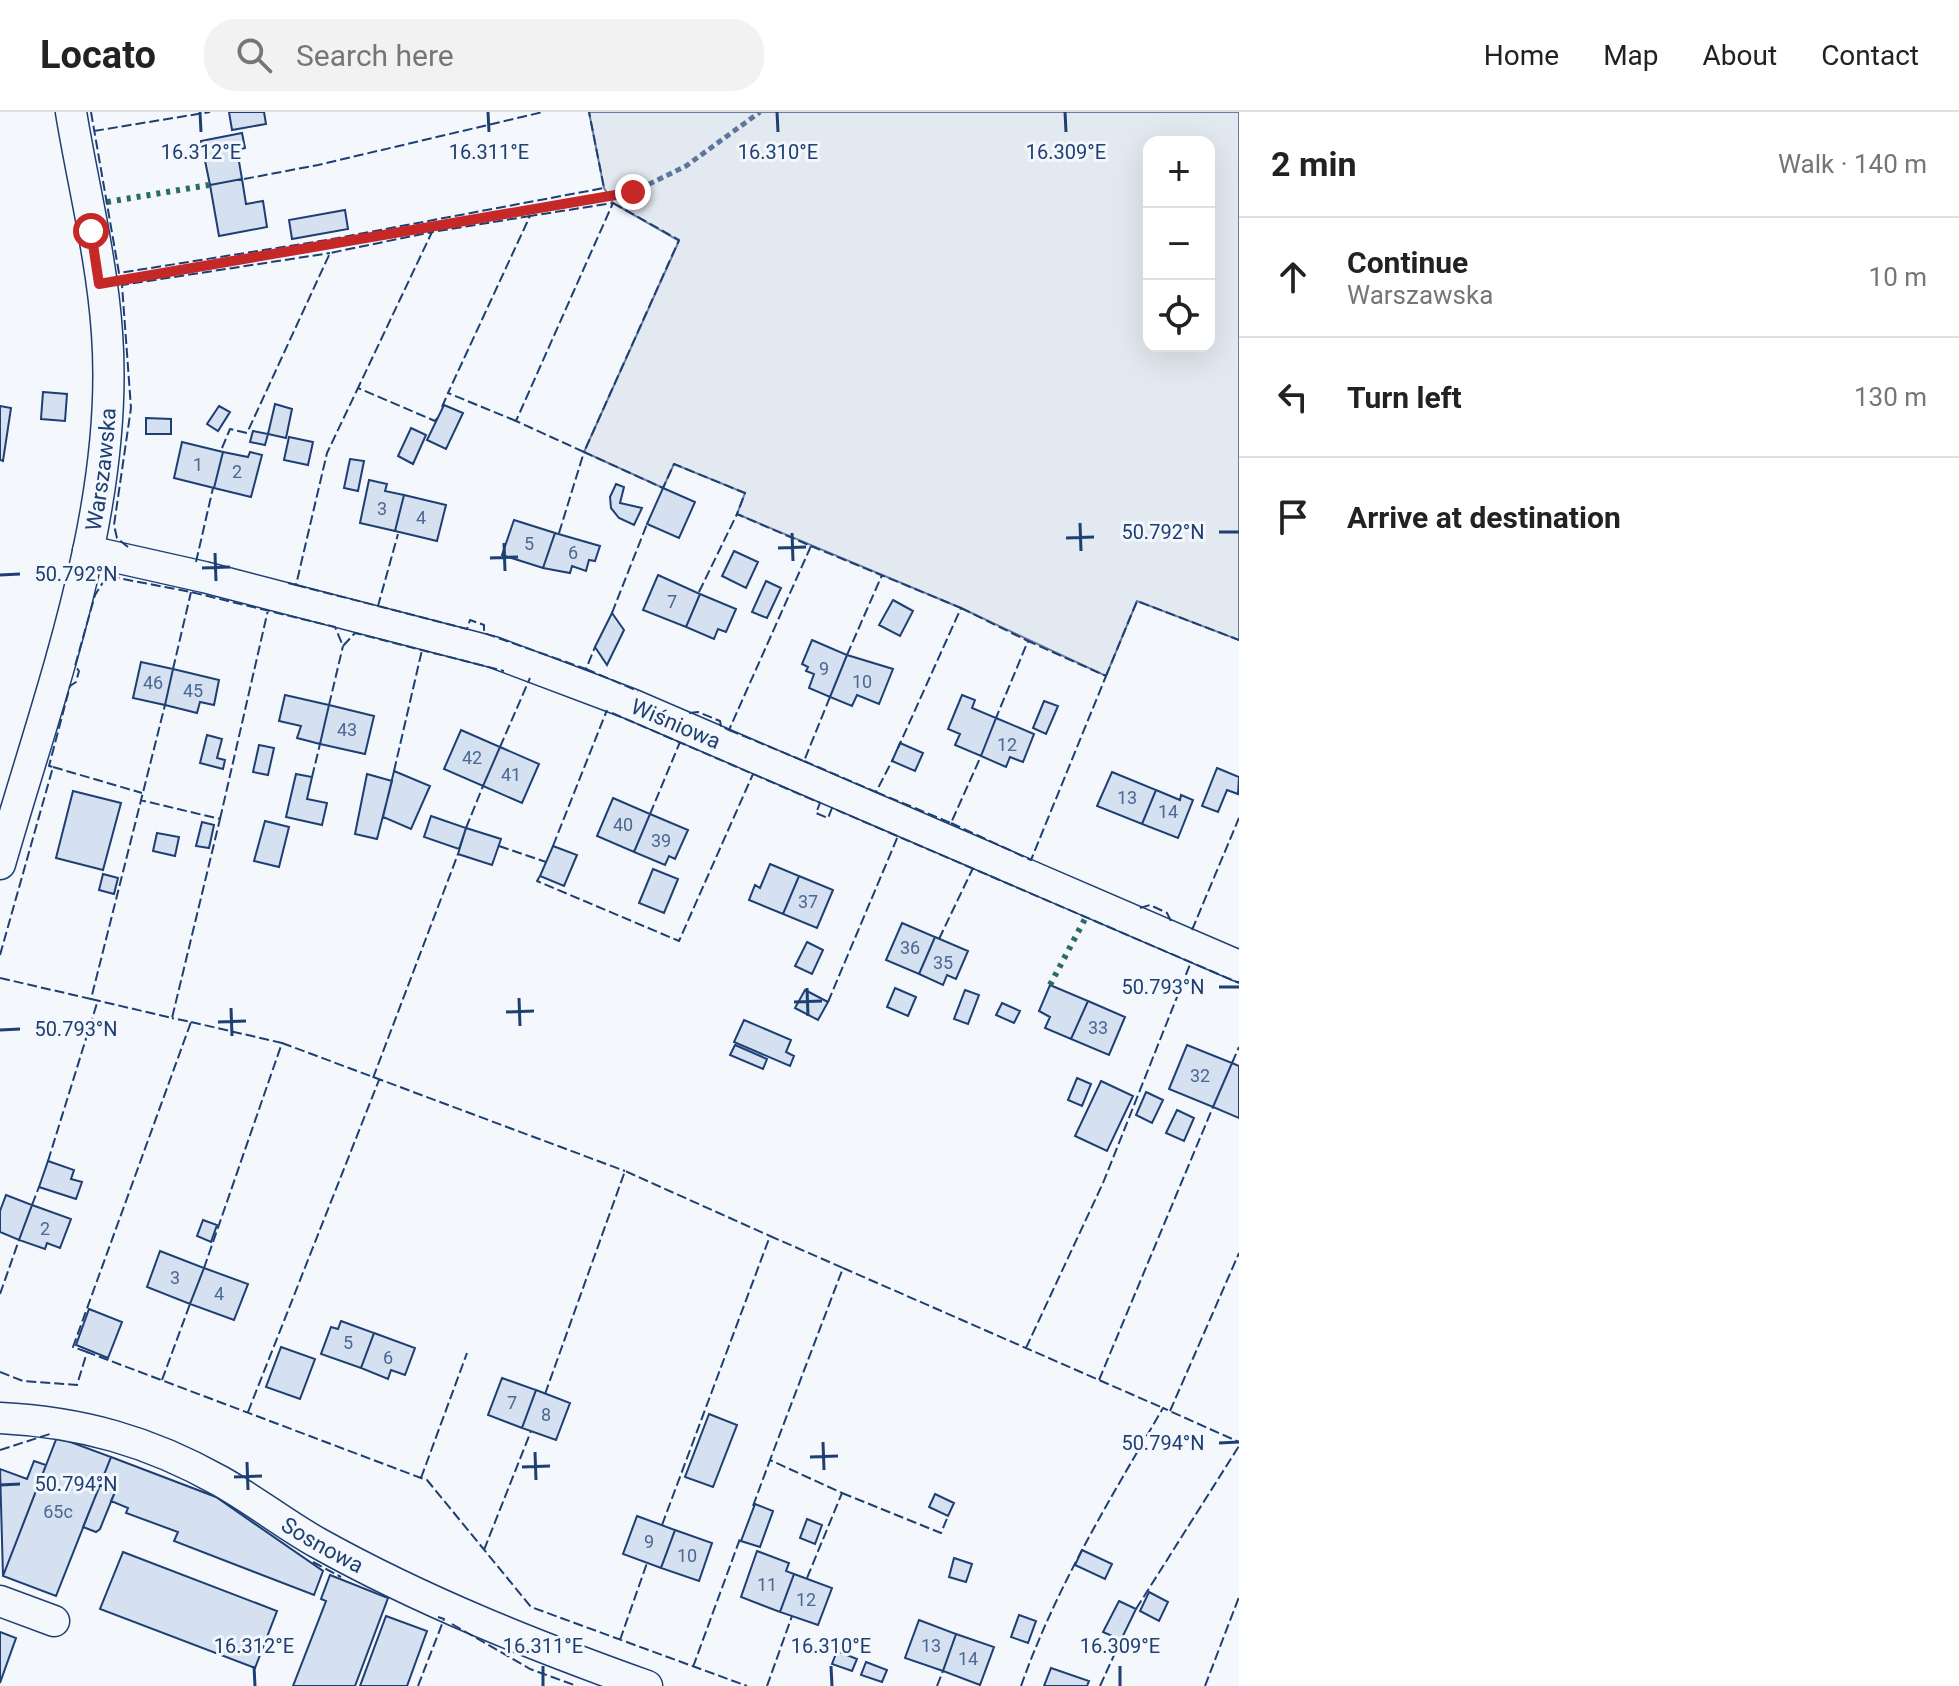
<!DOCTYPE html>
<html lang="en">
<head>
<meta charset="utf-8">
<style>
	body { margin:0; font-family:Roboto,sans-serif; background:#f2f2f2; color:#222 }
	.controls { position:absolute; right:24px; top:24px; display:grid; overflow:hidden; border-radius:16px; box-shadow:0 8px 32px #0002 }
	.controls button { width:72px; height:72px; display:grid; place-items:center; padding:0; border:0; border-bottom:2px solid #e0e0e0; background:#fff; color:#222; font:40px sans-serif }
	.stop { position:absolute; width:24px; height:24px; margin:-18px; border:6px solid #c62828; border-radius:50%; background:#fff }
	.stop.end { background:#c62828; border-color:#fff; box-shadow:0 2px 8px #0008 }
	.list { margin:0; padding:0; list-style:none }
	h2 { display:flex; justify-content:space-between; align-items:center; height:104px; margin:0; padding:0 32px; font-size:34px }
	h2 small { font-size:26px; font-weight:400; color:#767676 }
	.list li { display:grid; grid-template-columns:52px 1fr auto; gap:24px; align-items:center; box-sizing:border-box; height:120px; padding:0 32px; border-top:2px solid #e0e0e0 }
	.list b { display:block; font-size:30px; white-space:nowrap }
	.list p { margin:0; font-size:26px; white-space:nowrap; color:#767676 }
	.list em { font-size:26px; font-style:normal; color:#767676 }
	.icon { flex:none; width:44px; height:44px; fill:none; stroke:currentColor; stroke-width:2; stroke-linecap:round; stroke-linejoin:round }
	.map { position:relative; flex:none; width:1239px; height:1574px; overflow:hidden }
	header { display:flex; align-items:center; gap:48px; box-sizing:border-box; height:112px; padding:0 40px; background:#fff; border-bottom:2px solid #e0e0e0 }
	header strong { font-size:38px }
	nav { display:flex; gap:44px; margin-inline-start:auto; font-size:28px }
	.search { width:560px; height:72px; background:#f2f2f2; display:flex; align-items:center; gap:20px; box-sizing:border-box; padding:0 28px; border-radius:32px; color:#767676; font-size:30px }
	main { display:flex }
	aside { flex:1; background:#fff }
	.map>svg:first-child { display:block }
</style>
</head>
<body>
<header>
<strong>Locato</strong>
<div class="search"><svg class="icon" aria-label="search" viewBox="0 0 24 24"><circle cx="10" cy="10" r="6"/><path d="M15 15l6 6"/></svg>Search here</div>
<nav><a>Home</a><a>Map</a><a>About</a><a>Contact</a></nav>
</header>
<main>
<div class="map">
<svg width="1239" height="1574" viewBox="0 0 1239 1574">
	<rect width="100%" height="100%" fill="#f4f7fb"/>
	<path fill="#e3e9f0" stroke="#687fa3" stroke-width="2" fill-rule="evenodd" d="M 589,0 L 1239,0 L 1239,528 L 1137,489 L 1106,564 L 961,496 L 737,402 L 745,381 L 674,352 L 663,376 L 584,340 L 679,129 L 613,91 L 604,76 ZM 1149,30 L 1209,30 L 1209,234 L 1149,234 Z"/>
	<path fill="#d5e0f0" stroke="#1d3f73" stroke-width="2" d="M 229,0 L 264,0 L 266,12 L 232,18 Z
		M 242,21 L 245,36 L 237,38 L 242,67 L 210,73 L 201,29 Z
		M 242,67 L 246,92 L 263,89 L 267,115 L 219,124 L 210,73 Z
		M 345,98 L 348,117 L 292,127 L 289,108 Z
		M 43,280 L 67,282 L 65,309 L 41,307 Z
		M 275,292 L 292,297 L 286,326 L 268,322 Z
		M 444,293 L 463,301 L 446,337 L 427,328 Z
		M 0,294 L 11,296 L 3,349 L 0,348 Z
		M 219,294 L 230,300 L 218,319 L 207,312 Z
		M 146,306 L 171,307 L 171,322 L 146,322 Z
		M 411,316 L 426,323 L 413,352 L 398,344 Z
		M 253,319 L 268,322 L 265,333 L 250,330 Z
		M 289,325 L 313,330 L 308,353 L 284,348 Z
		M 182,330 L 223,340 L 214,376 L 174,366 Z
		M 223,340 L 248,345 L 250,340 L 262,343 L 251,385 L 214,376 Z
		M 350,347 L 364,349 L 358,379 L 344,376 Z
		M 369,368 L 387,372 L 385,379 L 404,383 L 395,419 L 360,411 Z
		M 616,372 L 624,375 L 620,391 L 642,396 L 634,413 L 619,406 L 611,396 L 610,385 Z
		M 663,376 L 695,390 L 679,426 L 647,412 Z
		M 404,383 L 446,393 L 437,429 L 395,419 Z
		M 514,408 L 555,421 L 543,456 L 502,443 Z
		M 555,421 L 600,434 L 595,449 L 589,448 L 586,459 L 572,454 L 570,461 L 543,456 Z
		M 734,439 L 758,450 L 746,476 L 722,464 Z
		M 658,463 L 700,482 L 686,515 L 643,498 Z
		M 766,469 L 781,476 L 767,506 L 752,500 Z
		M 700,482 L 736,497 L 726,520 L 718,517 L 714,527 L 686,515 Z
		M 893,488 L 913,499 L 900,524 L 879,513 Z
		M 612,501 L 624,518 L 607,553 L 595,535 Z
		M 812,528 L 847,543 L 830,585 L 809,576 L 814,562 L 806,559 L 808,555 L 802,552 Z
		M 847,543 L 893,557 L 879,592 L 857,583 L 852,594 L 830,585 Z
		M 141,550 L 173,557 L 165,593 L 133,586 Z
		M 173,557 L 219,568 L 214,593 L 200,590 L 197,601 L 165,593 Z
		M 285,583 L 329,593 L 320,632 L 297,626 L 301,614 L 279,609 Z
		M 962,583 L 975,588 L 972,596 L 996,606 L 981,644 L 955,633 L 960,622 L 948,617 Z
		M 1044,589 L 1058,594 L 1046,622 L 1033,616 Z
		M 329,593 L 374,604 L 365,642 L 320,632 Z
		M 996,606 L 1034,622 L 1023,650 L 1010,645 L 1006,655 L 981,644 Z
		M 461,618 L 500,635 L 483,674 L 444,657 Z
		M 207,623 L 222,627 L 217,646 L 225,648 L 223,657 L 200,651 Z
		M 900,631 L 923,641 L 915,659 L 892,649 Z
		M 259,633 L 274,636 L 268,663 L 253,660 Z
		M 500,635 L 539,652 L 522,691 L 483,674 Z
		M 1217,656 L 1239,665 L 1238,682 L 1227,678 L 1218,700 L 1202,694 Z
		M 394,659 L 430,674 L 411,717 L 383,705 Z
		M 1112,660 L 1156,678 L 1142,712 L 1097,694 Z
		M 296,662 L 312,665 L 307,687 L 327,691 L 322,713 L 286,705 Z
		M 367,662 L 392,669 L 377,727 L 355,722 Z
		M 1156,678 L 1180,688 L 1181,683 L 1193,688 L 1178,726 L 1142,712 Z
		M 73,679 L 121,691 L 103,758 L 56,746 Z
		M 613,686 L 650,702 L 634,740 L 597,724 Z
		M 650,702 L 688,718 L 675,747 L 669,744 L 665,753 L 634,740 Z
		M 431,704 L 466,716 L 459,737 L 424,725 Z
		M 265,709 L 289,715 L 279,755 L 254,749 Z
		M 202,710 L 214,713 L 209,736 L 196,734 Z
		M 466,716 L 501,727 L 492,753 L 458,742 Z
		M 157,721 L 179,725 L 175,744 L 153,739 Z
		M 553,734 L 577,743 L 564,774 L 540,764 Z
		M 770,752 L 799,764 L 783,802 L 749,788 L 755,773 L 760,776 Z
		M 653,757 L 678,767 L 664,801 L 639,791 Z
		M 103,762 L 118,766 L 114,782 L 99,778 Z
		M 799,764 L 833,778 L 817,816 L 783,802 Z
		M 902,811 L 935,825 L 919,862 L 886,848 Z
		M 935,825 L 968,839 L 956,867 L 947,863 L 943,873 L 919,862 Z
		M 807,830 L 823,838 L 812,862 L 795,854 Z
		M 1050,873 L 1088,889 L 1071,927 L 1045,916 L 1050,905 L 1039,899 Z
		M 895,876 L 916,885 L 908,904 L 887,895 Z
		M 805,878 L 828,890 L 818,908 L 795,896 Z
		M 965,878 L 979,883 L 968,912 L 954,907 Z
		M 1088,889 L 1125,905 L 1109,943 L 1071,927 Z
		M 1002,891 L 1020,899 L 1014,911 L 996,903 Z
		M 744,908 L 791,928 L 786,940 L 794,944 L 790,954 L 734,930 Z
		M 735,933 L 767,947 L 763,957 L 730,943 Z
		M 1187,933 L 1232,951 L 1213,995 L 1169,977 Z
		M 1232,951 L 1239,954 L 1239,1006 L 1213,995 Z
		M 1077,966 L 1091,972 L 1082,994 L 1068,988 Z
		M 1101,969 L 1133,984 L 1107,1039 L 1075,1024 Z
		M 1146,980 L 1163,988 L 1152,1011 L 1136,1003 Z
		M 1177,998 L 1194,1006 L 1184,1029 L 1166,1021 Z
		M 48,1049 L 74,1058 L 71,1067 L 82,1070 L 76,1087 L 39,1075 Z
		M 6,1083 L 32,1093 L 19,1128 L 0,1120 L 0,1099 Z
		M 32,1093 L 71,1107 L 60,1136 L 47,1131 L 45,1137 L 19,1128 Z
		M 203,1108 L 217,1113 L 211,1130 L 197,1124 Z
		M 160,1139 L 204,1156 L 190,1192 L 147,1175 Z
		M 204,1156 L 248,1172 L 234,1208 L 190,1192 Z
		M 89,1197 L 122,1210 L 108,1246 L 76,1233 Z
		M 341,1209 L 374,1221 L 361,1256 L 321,1242 L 331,1215 L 338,1217 Z
		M 374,1221 L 415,1236 L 405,1263 L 391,1258 L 388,1267 L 361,1256 Z
		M 281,1235 L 315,1247 L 300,1287 L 266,1275 Z
		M 502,1266 L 536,1278 L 522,1316 L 488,1303 Z
		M 536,1278 L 570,1291 L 556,1328 L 522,1316 Z
		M 709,1302 L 737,1313 L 713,1375 L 685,1365 Z
		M 57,1325 L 111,1345 L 56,1484 L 3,1464 Z
		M 111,1345 L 216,1385 L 323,1459 L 314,1483 L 174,1429 L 178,1420 L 126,1401 L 128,1396 L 111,1389 L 115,1380 L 100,1373 Z
		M 34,1349 L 46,1353 L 3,1464 L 0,1357 L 27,1367 Z
		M 100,1373 L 115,1380 L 100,1417 L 96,1420 L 83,1415 Z
		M 935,1382 L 954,1391 L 948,1404 L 929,1395 Z
		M 755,1392 L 773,1399 L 760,1435 L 741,1429 Z
		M 637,1404 L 675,1418 L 661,1456 L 623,1442 Z
		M 807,1407 L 822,1413 L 815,1432 L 800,1426 Z
		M 675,1418 L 712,1431 L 699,1469 L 661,1456 Z
		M 1082,1438 L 1112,1452 L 1105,1467 L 1075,1453 Z
		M 757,1439 L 789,1451 L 786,1459 L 794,1462 L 780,1500 L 741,1485 Z
		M 123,1440 L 277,1499 L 255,1556 L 100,1497 Z
		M 954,1446 L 972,1452 L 966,1470 L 949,1465 Z
		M 794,1462 L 832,1476 L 818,1513 L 780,1500 Z
		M 330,1463 L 388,1486 L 355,1574 L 293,1574 L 326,1489 L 321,1487 Z
		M 1149,1480 L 1168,1490 L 1159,1509 L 1140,1499 Z
		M 1119,1489 L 1136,1497 L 1121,1528 L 1103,1520 Z
		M 1019,1503 L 1036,1509 L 1028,1531 L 1011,1525 Z
		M 386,1504 L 427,1519 L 407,1574 L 360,1574 Z
		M 919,1508 L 956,1522 L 943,1559 L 905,1546 Z
		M 0,1520 L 16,1526 L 0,1571 Z
		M 956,1522 L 994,1535 L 980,1573 L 943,1559 Z
		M 837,1539 L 857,1547 L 852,1559 L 832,1552 Z
		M 866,1550 L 887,1558 L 882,1570 L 861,1563 Z
		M 1051,1556 L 1089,1569 L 1087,1574 L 1044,1574 Z"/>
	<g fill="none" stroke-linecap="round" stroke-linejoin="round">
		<defs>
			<g id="minor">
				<path id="s1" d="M 88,439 L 204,465 L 493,540 L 631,592 L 1239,854"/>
				<path id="s2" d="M 0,752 C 48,584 120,398 107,221 C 102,147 83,73 71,0"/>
				<path id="s3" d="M 0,1306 C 81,1310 149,1329 220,1369 C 254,1388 284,1412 318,1431 C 422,1489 535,1534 647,1574"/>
				<path d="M 0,1489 L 54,1509"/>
			</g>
		</defs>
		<use href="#minor" stroke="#1d3f73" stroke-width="33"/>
		<path stroke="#5e769c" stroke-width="5" stroke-dasharray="6 4" stroke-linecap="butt" d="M 128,168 L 633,80 L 686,54 L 760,0"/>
		<use href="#minor" stroke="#f4f7fb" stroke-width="30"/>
		<path stroke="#2c6c60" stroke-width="6" stroke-dasharray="4 6" stroke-linecap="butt" d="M 107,90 L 209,73
			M 1050,873 L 1086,805"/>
		<path stroke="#1d3f73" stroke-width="2" stroke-dasharray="10 4" stroke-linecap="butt" d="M 91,0 L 119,161 L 327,128 L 604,76 L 589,0
			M 94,19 L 210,0
			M 244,67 L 318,53 L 543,0
			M 613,91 L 679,128 L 584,340 L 516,309 Z
			M 442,295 L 448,281
			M 437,306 L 435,309 L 358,276 L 432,120 L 530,104
			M 516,309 L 448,281 L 530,104 L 613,91
			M 222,336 L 230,317 L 247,321 L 330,141 L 432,120
			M 559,421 L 584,340 L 663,376 L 674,352 L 745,381 L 737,402 L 811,434 L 729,618 L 721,614 L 720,609 L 698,600 L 689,601
			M 811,434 L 961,496 L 898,636
			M 128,435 L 117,426 L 114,413 L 131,296 L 122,173 L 330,141
			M 196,450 L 213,376
			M 288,471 L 296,473 L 327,341 L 358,276
			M 296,473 L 378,494 L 398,422
			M 699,480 L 737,402
			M 378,494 L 467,517 L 470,508 L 484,513 L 484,521 L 586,557 L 595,535
			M 961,496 L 1028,529
			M 612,501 L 647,412
			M 847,543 L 882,463
			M 173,557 L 191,480
			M 586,557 L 638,579
			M 1106,564 L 1137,489 L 1239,528
			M 329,593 L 343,534
			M 612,601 L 820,691 L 816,701 L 828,706 L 832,696 L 1239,871
			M 729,618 L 804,649 L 830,585
			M 500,635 L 530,566
			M 804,649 L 876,680 L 893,647
			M 53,655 L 142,681
			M 394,659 L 422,538
			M 312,665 L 320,632
			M 876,680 L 951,711 L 981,644
			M 650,702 L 680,630
			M 220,707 L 268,498
			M 951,711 L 1031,748 L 1106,564 L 1028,529 L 996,606
			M 466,716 L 483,674
			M 499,734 L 546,750
			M 553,734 L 607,598
			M 540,764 L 537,769 L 679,829 L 753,662
			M 1140,796 L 1150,793 L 1167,801 L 1171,809
			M 1192,818 L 1239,706
			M 939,827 L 973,756
			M 0,843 L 53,655 L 49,654 L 70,574 L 76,570 L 79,559 L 75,554 L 95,483 L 107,464 L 191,480 L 335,515 L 343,534 L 355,521 L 504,559
			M 0,866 L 91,887 L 165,593
			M 91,887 L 172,906 L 220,707 L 140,688
			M 828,890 L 898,724
			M 191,910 L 282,931 L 204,1156
			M 282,931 L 625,1059
			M 1232,951 L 1239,935
			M 373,966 L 458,742
			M 48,1049 L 98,888
			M 32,1093 L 39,1075
			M 843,1156 L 1163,1296
			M 0,1182 L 19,1128
			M 1026,1236 L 1103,1071 L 1191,850
			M 87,1240 L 73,1235 L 191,910 L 172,906
			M 0,1260 L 23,1269 L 77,1273 L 87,1240 L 421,1366 L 427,1368 L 531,1495 L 747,1574
			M 162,1268 L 190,1192
			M 1099,1268 L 1213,995
			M 545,1282 L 625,1059 L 770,1124
			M 1170,1299 L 1239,1141
			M 248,1300 L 379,968
			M 0,1338 L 53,1321
			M 421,1366 L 467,1241
			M 842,1381 L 941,1421 L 948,1404
			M 753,1394 L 770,1348 L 842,1381 L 807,1466
			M 662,1413 L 770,1124 L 843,1156 L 770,1348
			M 484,1438 L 531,1319
			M 313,1450 L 341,1465
			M 1136,1497 L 1239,1334
			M 452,1512 L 530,1557 L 577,1574
			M 620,1528 L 647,1451
			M 693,1555 L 741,1424
			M 418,1574 L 444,1507 L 438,1505
			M 767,1574 L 792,1504
			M 937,1574 L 943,1559
			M 1021,1574 C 1056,1475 1110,1387 1163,1296 L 1239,1330
			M 1100,1574 L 1121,1528
			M 1205,1574 L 1239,1485"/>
	</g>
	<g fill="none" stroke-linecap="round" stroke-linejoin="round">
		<path stroke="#c62828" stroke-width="10" d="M 91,119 L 99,172 L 633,80"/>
	</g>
	<path fill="none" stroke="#1d3f73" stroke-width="3" d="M 200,0 L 201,20M 488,0 L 489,20M 777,0 L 778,20M 1065,0 L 1066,20M 1080,411 L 1081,439M 1219,420 L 1239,420M 792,421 L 793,449M 1066,426 L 1094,425M 504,431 L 505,459M 778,436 L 806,435M 215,441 L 216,469M 490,446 L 518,445M 202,456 L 230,455M 0,463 L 20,462M 1219,875 L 1239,875M 807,876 L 808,904M 519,886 L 520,914M 794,890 L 822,889M 231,896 L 232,924M 506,900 L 534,899M 218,910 L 246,909M 0,918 L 20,917M 823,1330 L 824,1358M 1219,1331 L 1239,1330M 535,1340 L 536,1368M 810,1345 L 838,1344M 247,1350 L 248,1378M 522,1355 L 550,1354M 234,1365 L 262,1364M 0,1373 L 20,1372M 254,1554 L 255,1574M 543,1554 L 543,1574M 831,1554 L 832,1574M 1120,1554 L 1120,1574"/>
	<g text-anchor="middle" stroke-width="6" stroke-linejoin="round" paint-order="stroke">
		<g font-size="18" fill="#4b6792">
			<text x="198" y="359">1</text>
			<text x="237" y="366">2</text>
			<text x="382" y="403">3</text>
			<text x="421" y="412">4</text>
			<text x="529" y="438">5</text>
			<text x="573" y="447">6</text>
			<text x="672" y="496">7</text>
			<text x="824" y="563">9</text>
			<text x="862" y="576">10</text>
			<text x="153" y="577">46</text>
			<text x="193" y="585">45</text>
			<text x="347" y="624">43</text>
			<text x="1007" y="639">12</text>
			<text x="472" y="652">42</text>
			<text x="511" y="669">41</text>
			<text x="1127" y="692">13</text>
			<text x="1168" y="706">14</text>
			<text x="623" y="719">40</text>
			<text x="661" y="735">39</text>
			<text x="808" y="796">37</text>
			<text x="910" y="842">36</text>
			<text x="943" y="857">35</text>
			<text x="1098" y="922">33</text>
			<text x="1200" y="970">32</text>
			<text x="45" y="1123">2</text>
			<text x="175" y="1172">3</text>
			<text x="219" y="1188">4</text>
			<text x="348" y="1237">5</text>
			<text x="388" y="1252">6</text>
			<text x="512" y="1297">7</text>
			<text x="546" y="1309">8</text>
			<text x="58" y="1406">65c</text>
			<text x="649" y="1436">9</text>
			<text x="687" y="1450">10</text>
			<text x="767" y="1479">11</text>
			<text x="806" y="1494">12</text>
			<text x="931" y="1540">13</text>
			<text x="968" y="1553">14</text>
		</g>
		<g font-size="22" fill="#1d3f73" stroke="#f4f7fb">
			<text dy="8" stroke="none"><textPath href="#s2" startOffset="408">Warszawska</textPath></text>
			<text dy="8" stroke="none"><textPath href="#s1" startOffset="614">Wiśniowa</textPath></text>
			<text dy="8" stroke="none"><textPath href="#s3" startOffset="352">Sosnowa</textPath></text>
		</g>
	</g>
	<g font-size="20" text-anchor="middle" fill="#1d3f73" stroke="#f4f7fb" stroke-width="6" stroke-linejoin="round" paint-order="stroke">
		<text x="201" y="47">16.312°E</text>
		<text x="489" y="47">16.311°E</text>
		<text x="778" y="47">16.310°E</text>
		<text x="1066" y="47">16.309°E</text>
		<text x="1163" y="427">50.792°N</text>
		<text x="76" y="469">50.792°N</text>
		<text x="1163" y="882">50.793°N</text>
		<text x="76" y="924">50.793°N</text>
		<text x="1163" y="1338">50.794°N</text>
		<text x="76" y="1379">50.794°N</text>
		<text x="254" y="1541">16.312°E</text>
		<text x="543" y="1541">16.311°E</text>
		<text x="831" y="1541">16.310°E</text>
		<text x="1120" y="1541">16.309°E</text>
	</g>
</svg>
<div class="controls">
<button>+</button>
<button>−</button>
<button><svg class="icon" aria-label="locate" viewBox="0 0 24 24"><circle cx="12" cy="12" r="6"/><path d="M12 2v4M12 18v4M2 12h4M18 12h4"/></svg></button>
</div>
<div class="stop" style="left:91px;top:119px"></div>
<div class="stop end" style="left:633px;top:80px"></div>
</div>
<aside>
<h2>2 min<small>Walk · 140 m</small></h2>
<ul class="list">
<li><svg class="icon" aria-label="ahead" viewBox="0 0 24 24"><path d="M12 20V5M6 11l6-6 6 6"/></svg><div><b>Continue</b><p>Warszawska</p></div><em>10 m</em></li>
<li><svg class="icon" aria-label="left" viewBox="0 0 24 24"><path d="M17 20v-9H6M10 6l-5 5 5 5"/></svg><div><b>Turn left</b></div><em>130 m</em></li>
<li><svg class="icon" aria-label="arrive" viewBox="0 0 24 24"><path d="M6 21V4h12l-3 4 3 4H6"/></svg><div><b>Arrive at destination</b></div></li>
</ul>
</aside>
</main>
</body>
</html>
